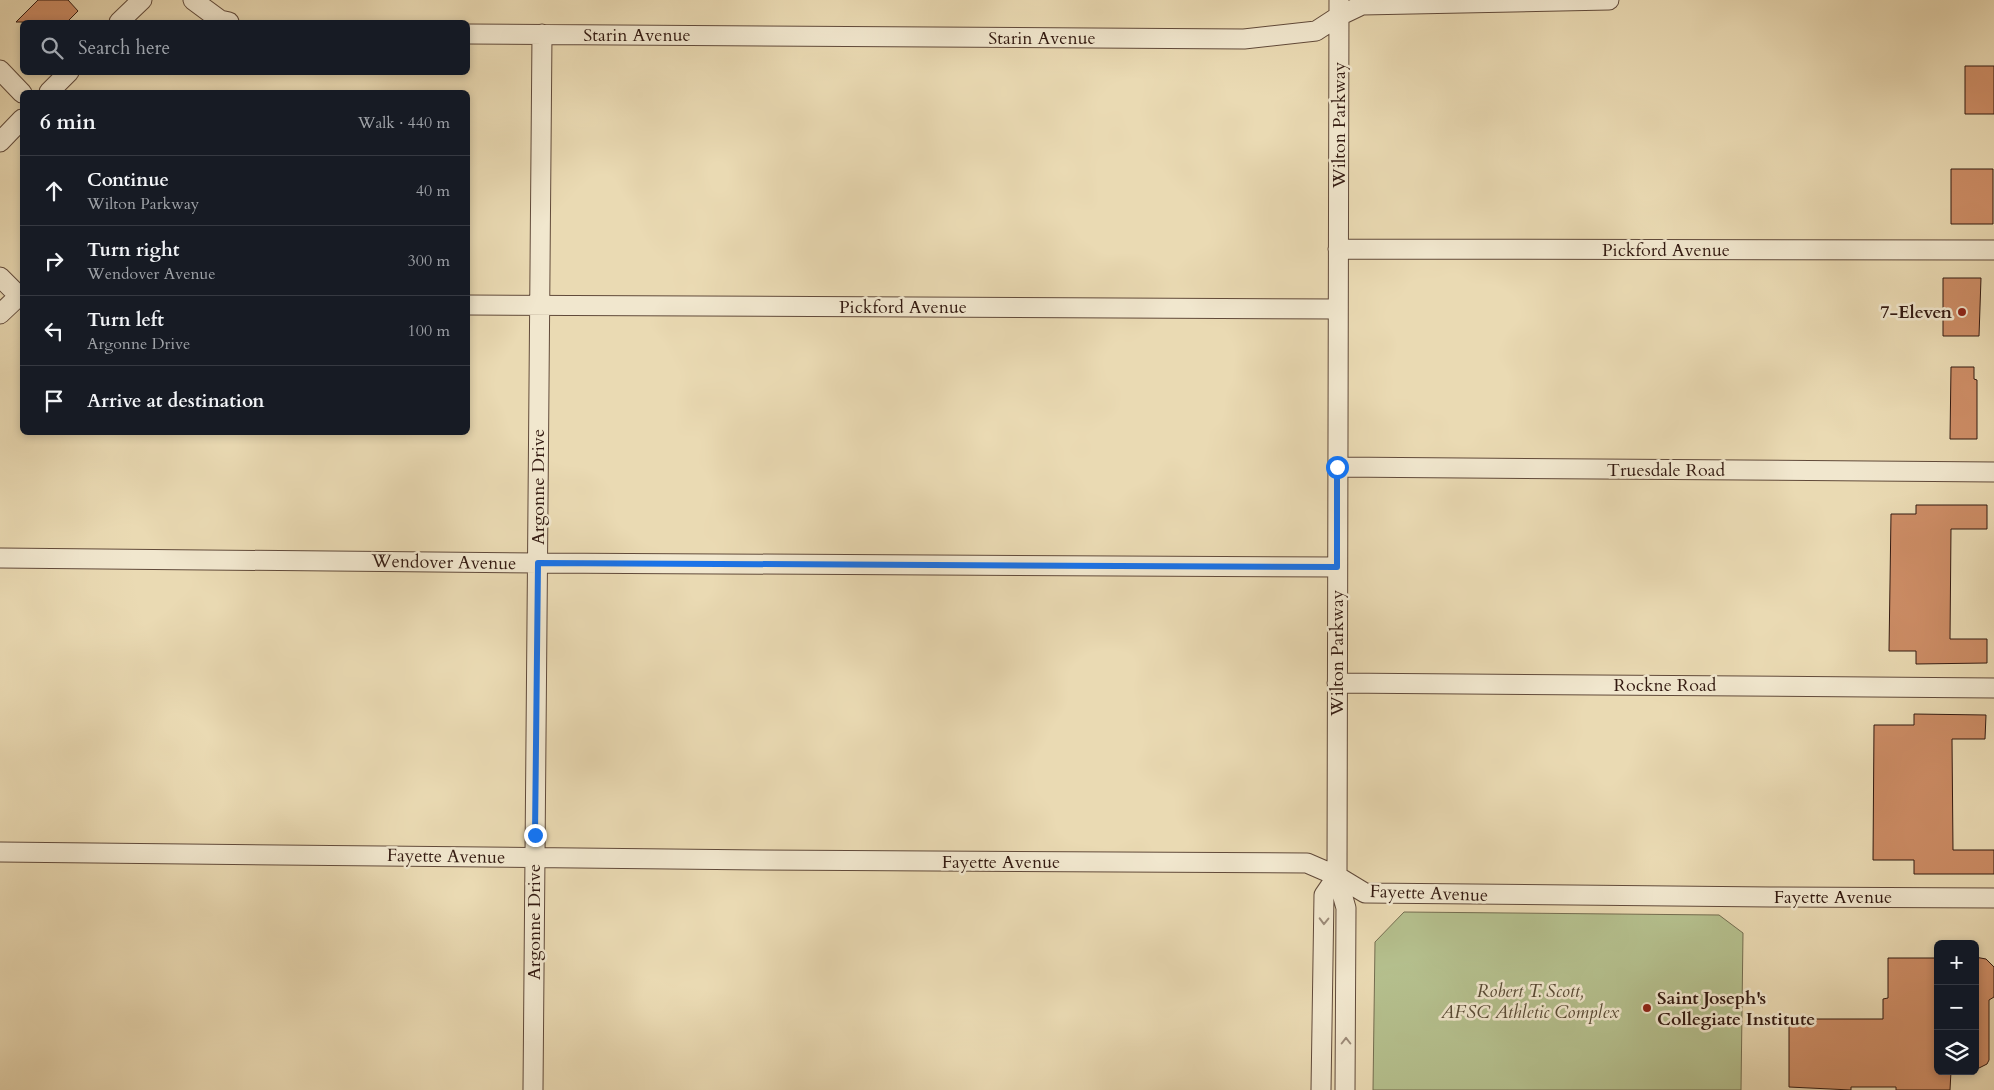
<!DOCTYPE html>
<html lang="en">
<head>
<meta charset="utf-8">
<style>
	body { margin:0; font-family:Cardo,serif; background:#242831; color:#f1f3f6 }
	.controls { position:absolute; right:15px; bottom:15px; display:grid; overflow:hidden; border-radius:8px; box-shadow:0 2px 8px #0003 }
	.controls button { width:45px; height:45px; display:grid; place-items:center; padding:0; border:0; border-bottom:1px solid #363941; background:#171b24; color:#f1f3f6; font:25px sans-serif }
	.stop { position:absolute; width:15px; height:15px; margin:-11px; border:4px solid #1a73e8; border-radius:50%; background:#fff }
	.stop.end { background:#1a73e8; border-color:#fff; box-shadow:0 1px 5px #0008 }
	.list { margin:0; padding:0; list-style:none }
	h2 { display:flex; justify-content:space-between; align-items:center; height:65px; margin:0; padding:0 20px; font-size:21px }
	h2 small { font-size:16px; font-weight:400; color:#9ea1a6 }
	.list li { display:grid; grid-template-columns:32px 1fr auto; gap:15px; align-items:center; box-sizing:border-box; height:70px; padding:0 20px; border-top:1px solid #363941 }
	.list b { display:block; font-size:19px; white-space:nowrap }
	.list p { margin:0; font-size:16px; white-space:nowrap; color:#9ea1a6 }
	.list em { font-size:16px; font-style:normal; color:#9ea1a6 }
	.icon { flex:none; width:28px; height:28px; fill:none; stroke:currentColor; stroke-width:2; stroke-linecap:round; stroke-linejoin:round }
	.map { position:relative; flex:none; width:1994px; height:1090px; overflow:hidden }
	.search { position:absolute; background:#171b24; box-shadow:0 2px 8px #0003; left:20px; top:20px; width:450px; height:55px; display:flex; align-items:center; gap:12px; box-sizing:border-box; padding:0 18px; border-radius:8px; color:#9ea1a6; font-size:19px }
	.panel { position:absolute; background:#171b24; box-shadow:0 2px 8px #0003; left:20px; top:90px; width:450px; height:345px; border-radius:8px }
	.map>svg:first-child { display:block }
</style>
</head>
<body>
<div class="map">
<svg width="1994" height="1090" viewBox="0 0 1994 1090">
	<rect width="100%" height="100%" fill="#eadab3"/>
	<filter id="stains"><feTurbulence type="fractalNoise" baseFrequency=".004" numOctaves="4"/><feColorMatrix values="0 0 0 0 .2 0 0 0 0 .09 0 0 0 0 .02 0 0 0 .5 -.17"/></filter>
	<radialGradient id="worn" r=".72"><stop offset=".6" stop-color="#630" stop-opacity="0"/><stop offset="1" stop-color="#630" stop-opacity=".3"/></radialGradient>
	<path fill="#b5c08e" stroke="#746d50" d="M 1404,912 L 1719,915 L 1743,933 L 1741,1090 L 1373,1090 L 1375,942 Z"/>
	<path fill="#cd8d66" stroke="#331a11" d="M 38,0 L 68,0 L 78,11 L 67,22 L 16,22 Z
		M 1965,66 L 1994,66 L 1994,114 L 1965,114 Z
		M 1951,169 L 1993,169 L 1993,224 L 1951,224 Z
		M 1943,278 L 1981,278 L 1979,336 L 1943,336 Z
		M 1951,367 L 1974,367 L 1974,379 L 1977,380 L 1977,439 L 1950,439 Z
		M 1916,505 L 1987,505 L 1987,529 L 1951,529 L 1950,639 L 1987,639 L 1987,663 L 1916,664 L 1916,651 L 1889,651 L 1891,514 L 1916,514 Z
		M 1914,714 L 1986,715 L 1985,739 L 1952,739 L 1953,850 L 1994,850 L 1994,874 L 1914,874 L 1914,860 L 1873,860 L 1874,725 L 1914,725 Z
		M 1975,957 L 1986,959 L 1994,967 L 1994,997 L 1989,1000 L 1989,1060 L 1987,1064 L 1975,1070 Z
		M 1888,958 L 1938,958 L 1938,1071 L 1951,1071 L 1950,1090 L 1896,1090 L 1896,1087 L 1851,1087 L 1851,1090 L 1789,1087 L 1789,1019 L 1883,1019 L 1883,999 L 1888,998 Z"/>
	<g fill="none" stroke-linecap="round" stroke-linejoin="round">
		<defs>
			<path id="minor" d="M 193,0 L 220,20 L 229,22
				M 1339,0 L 1337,876 L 1346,908 L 1345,1090
				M 119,22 L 142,0
				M 468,34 L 1244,39 L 1316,31 L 1339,16 L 1362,5 L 1609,0
				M 0,70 L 22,93
				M 49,92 L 69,72
				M 0,142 L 22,119
				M 1338,249 L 1994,250
				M 0,277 L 22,299
				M 468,305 L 1338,309
				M 0,314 L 19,296
				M 1337,467 L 1994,472
				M 0,558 L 538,563 L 1337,567
				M 1337,683 L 1994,688
				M 0,852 L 762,860 L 1307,863 L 1337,876 L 1365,893 L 1770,897 L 1994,898
				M 533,1090 L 542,34
				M 1321,1090 L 1324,895 L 1337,876"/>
		</defs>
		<use href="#minor" stroke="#614a3a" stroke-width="21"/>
		<use href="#minor" stroke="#f1e7ce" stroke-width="19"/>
	</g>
	<defs><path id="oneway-chevron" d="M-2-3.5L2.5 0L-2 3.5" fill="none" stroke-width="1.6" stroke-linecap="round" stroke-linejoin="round" transform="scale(1.25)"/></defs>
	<g stroke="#9c8b79">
		<use href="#oneway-chevron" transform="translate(1324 921) rotate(91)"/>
		<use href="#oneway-chevron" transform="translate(1346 1041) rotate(-90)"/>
	</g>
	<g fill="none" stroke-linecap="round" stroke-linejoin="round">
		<path stroke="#1a73e8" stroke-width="6" d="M 535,835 L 538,563 L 1337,567 L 1337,467"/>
	</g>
	<g fill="#8f2418" stroke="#f1e7ce" stroke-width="2">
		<circle cx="1962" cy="312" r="5"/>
		<circle cx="1647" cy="1008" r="5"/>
	</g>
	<g text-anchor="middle" stroke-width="5" stroke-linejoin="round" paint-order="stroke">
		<g font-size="18" fill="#331a11" stroke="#f1e7ce">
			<text x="637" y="41">Starin Avenue</text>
			<text x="1042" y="44">Starin Avenue</text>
			<text transform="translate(1339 125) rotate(-90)" y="6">Wilton Parkway</text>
			<text x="1666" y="256">Pickford Avenue</text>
			<text x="903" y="313">Pickford Avenue</text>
			<text x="1666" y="476">Truesdale Road</text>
			<text transform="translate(538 487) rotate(-90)" y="6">Argonne Drive</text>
			<text transform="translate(444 562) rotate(1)" y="6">Wendover Avenue</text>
			<text transform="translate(1337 653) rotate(-90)" y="6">Wilton Parkway</text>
			<text x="1665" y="691">Rockne Road</text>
			<text transform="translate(446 856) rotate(1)" y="6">Fayette Avenue</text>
			<text x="1001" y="868">Fayette Avenue</text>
			<text transform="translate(1429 893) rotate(2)" y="6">Fayette Avenue</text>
			<text x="1833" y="903">Fayette Avenue</text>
			<text transform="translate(534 922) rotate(-90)" y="6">Argonne Drive</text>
		</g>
		<g font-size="18" font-weight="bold" fill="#331a11" stroke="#f1e7ce" text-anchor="end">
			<text x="1952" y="318">7-Eleven</text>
			<text x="1657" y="1004" text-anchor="start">Saint Joseph's<tspan x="1657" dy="21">Collegiate Institute</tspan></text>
		</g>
		<g font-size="18" font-style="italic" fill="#5a4c36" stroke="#f1e7ce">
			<text x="1530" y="997">Robert T. Scott,<tspan x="1530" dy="21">AFSC Athletic Complex</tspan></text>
		</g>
	</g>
	<rect width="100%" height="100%" filter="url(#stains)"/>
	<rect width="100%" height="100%" fill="url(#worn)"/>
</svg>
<div class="controls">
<button>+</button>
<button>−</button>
<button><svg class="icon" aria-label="layers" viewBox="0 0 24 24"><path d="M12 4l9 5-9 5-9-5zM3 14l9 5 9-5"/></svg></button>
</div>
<div class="stop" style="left:1337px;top:467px"></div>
<div class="stop end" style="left:535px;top:835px"></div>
<div class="search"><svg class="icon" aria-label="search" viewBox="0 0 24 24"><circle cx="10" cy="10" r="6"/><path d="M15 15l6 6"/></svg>Search here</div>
<section class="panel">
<h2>6 min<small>Walk · 440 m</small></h2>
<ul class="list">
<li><svg class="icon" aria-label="ahead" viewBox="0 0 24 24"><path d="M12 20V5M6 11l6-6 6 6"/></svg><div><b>Continue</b><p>Wilton Parkway</p></div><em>40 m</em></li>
<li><svg class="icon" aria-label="right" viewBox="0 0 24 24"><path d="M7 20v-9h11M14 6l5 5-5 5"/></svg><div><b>Turn right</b><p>Wendover Avenue</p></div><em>300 m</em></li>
<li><svg class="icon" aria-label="left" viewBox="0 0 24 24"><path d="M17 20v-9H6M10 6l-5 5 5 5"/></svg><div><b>Turn left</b><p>Argonne Drive</p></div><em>100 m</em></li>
<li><svg class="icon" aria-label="arrive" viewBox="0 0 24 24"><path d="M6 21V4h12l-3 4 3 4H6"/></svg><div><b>Arrive at destination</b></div></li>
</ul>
</section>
</div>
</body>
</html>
